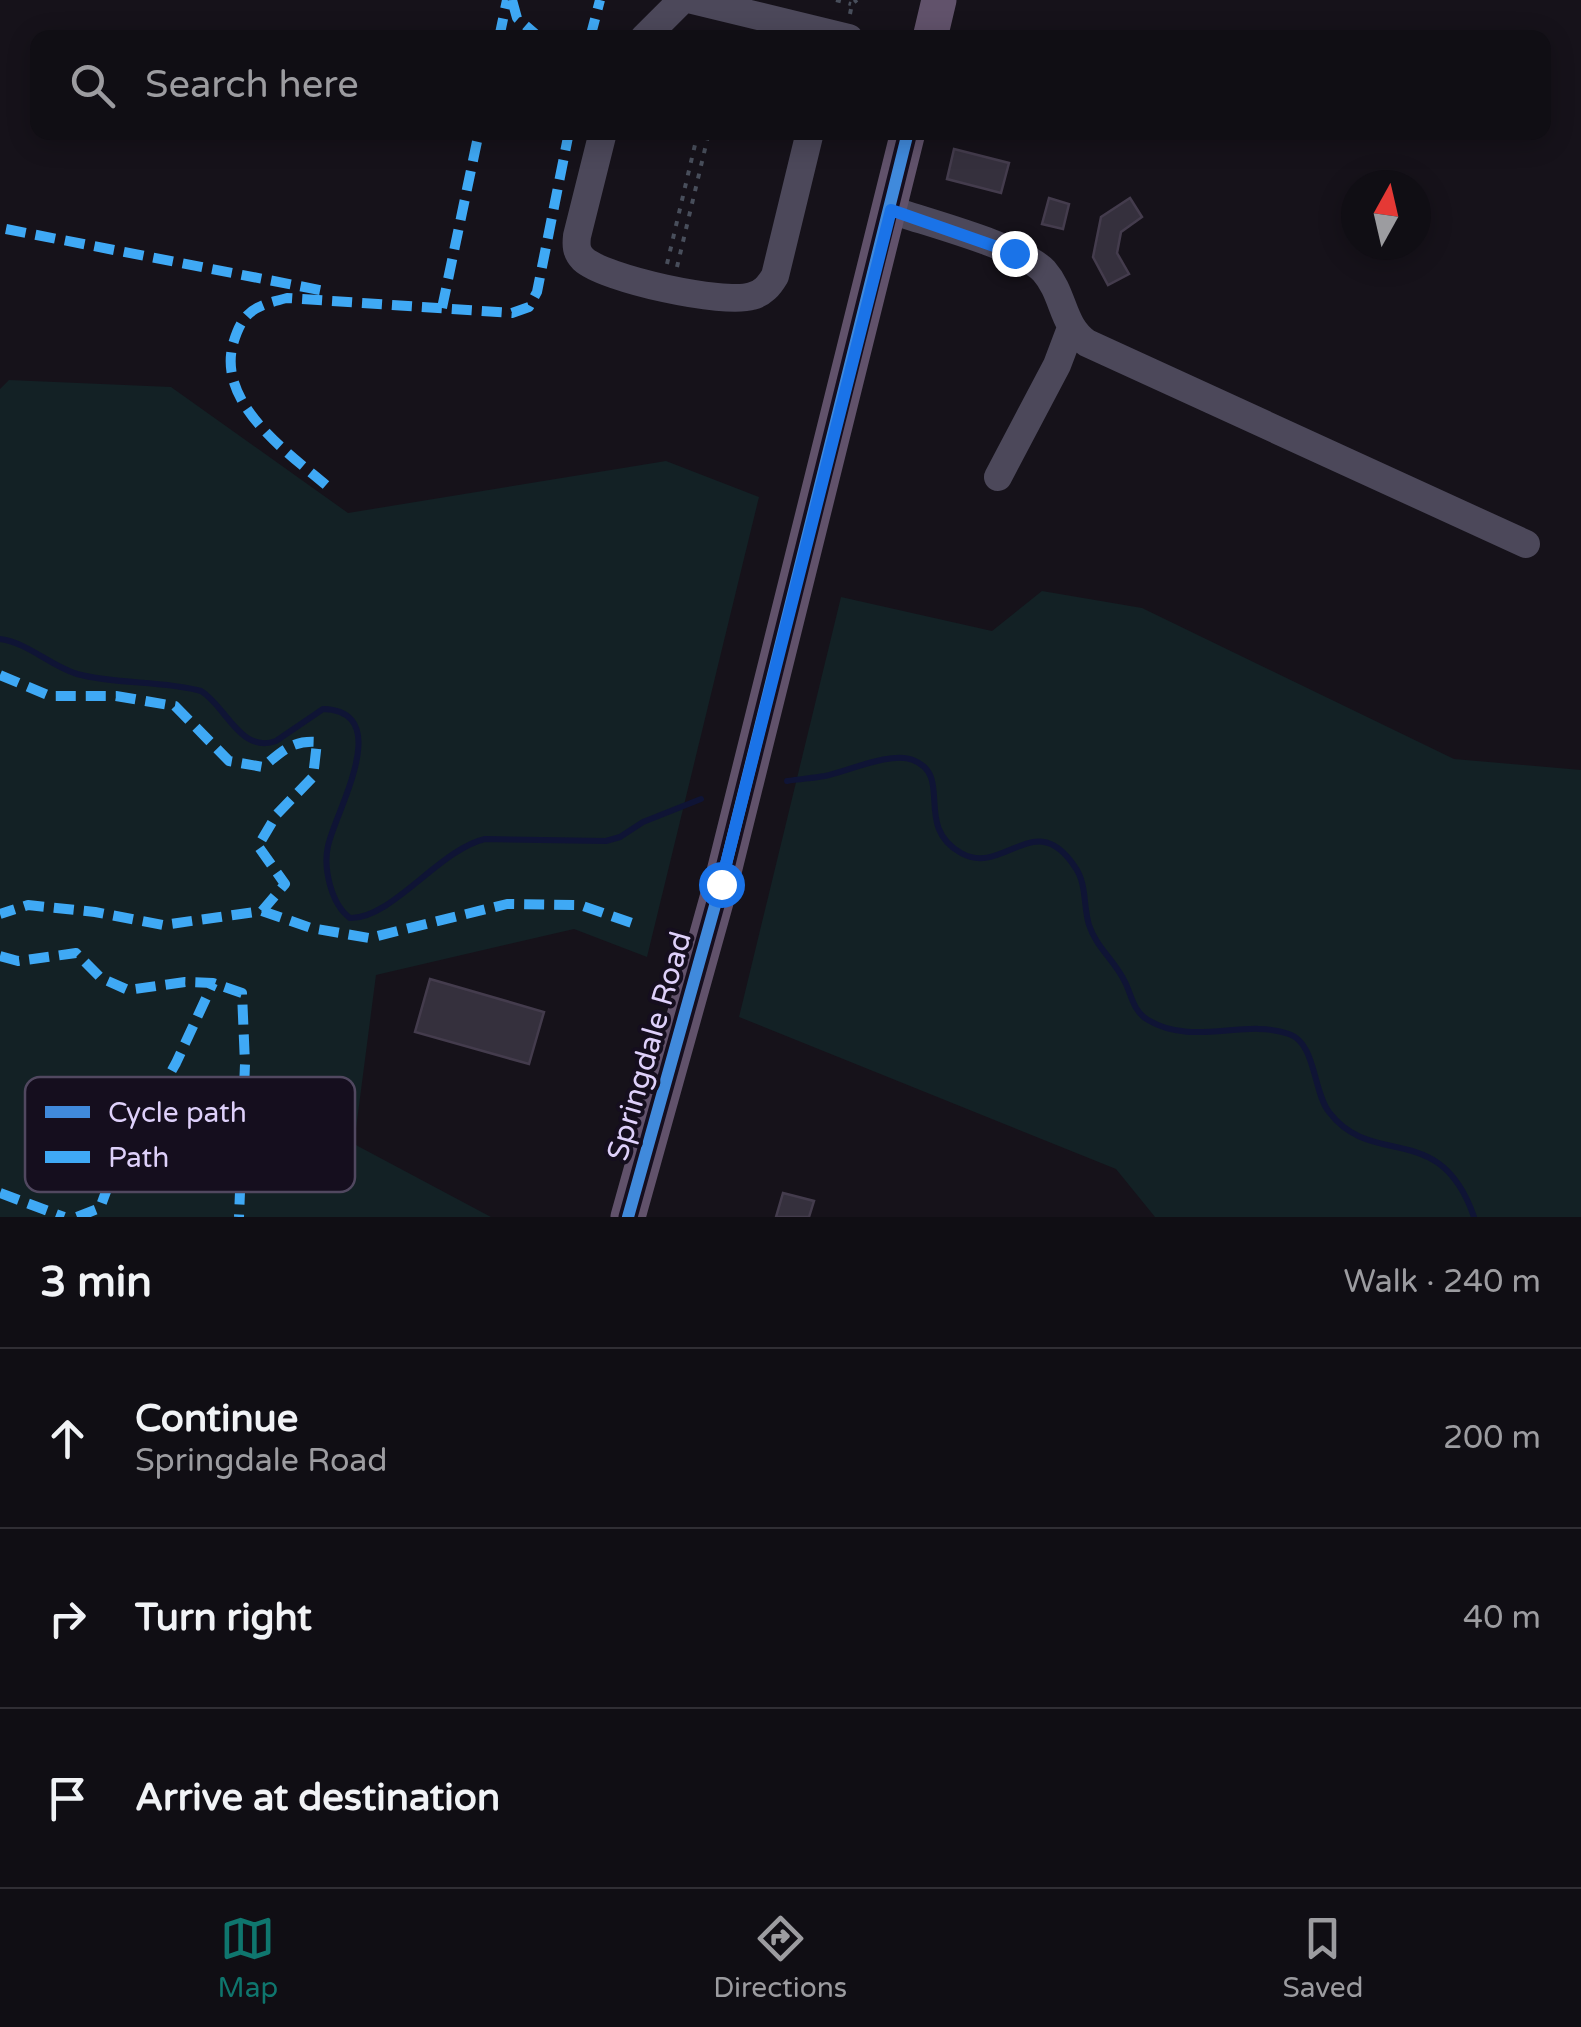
<!DOCTYPE html>
<html lang="en">
<head>
<meta charset="utf-8">
<style>
	body { margin:0; font-family:"Varela Round",sans-serif; background:#1e1c22; color:#f1f3f6 }
	.compass { position:absolute; left:1341px; top:170px; width:90px; height:90px; border-radius:50%; background:#100e14; box-shadow:0 5px 25px #0003; rotate:8deg }
	.stop { position:absolute; width:30px; height:30px; margin:-22px; border:8px solid #1a73e8; border-radius:50%; background:#fff }
	.stop.end { background:#1a73e8; border-color:#fff; box-shadow:0 2px 10px #0008 }
	.list { margin:0; padding:0; list-style:none }
	h2 { display:flex; justify-content:space-between; align-items:center; height:130px; margin:0; padding:0 40px; font-size:42px }
	h2 small { font-size:32px; font-weight:400; color:#9c9ca0 }
	.list li { display:grid; grid-template-columns:65px 1fr auto; gap:30px; align-items:center; box-sizing:border-box; height:180px; padding:0 40px; border-top:2px solid #302e34 }
	.list b { display:block; font-size:38px; white-space:nowrap }
	.list p { margin:0; font-size:32px; white-space:nowrap; color:#9c9ca0 }
	.list em { font-size:32px; font-style:normal; color:#9c9ca0 }
	.icon { flex:none; width:55px; height:55px; fill:none; stroke:currentColor; stroke-width:2; stroke-linecap:round; stroke-linejoin:round }
	.map { position:relative; flex:none; width:1581px; height:1217px; overflow:hidden }
	.search { position:absolute; background:#100e14; box-shadow:0 5px 25px #0003; left:30px; right:30px; top:30px; height:110px; display:flex; align-items:center; gap:25px; box-sizing:border-box; padding:0 35px; border-radius:20px; color:#9c9ca0; font-size:38px }
	.sheet { height:670px; background:#100e14 }
	nav { display:flex; justify-content:space-around; align-items:center; box-sizing:border-box; height:140px; border-top:2px solid #302e34; background:#100e14; font-size:28px; color:#9c9ca0 }
	nav a { display:grid; justify-items:center; gap:5px }
	nav .on { color:#0f766e }
	.map>svg:first-child { display:block }
</style>
</head>
<body>
<div class="map">
<svg width="1581" height="1217" viewBox="0 0 1581 1217">
	<rect width="100%" height="100%" fill="#16121a"/>
	<path fill="#132125" d="M 9,380 L 171,387 L 348,513 L 666,461 L 759,497 L 647,957 L 574,929 L 376,975 L 354,1144 L 491,1217 L 0,1217 L 0,389 Z
		M 1042,591 L 1142,608 L 1454,759 L 1581,770 L 1581,1217 L 1155,1217 L 1116,1169 L 739,1017 L 841,597 L 992,631 Z"/>
	<g fill="none" stroke-linecap="round" stroke-linejoin="round">
		<path stroke="#0f1435" stroke-width="6" d="M 0,639 C 29,643 50,666 77,674 C 118,685 160,680 201,691 C 226,706 240,754 276,741 L 323,709 C 396,711 335,812 328,846 C 323,868 331,904 350,918 C 392,919 440,849 485,839 L 606,841 L 620,837 L 643,822 L 701,799
			M 787,781 C 800,779 813,778 825,776 C 848,771 892,751 913,760 C 954,776 913,826 961,853 C 1004,877 1035,806 1075,867 C 1087,884 1083,905 1089,925 C 1096,947 1115,961 1125,982 C 1132,996 1133,1011 1148,1020 C 1193,1047 1245,1018 1289,1034 C 1316,1043 1313,1092 1329,1112 C 1373,1170 1440,1118 1474,1217"/>
	</g>
	<path fill="#35303d" stroke="#443c4d" stroke-width="2.5" d="M 954,149 L 1009,163 L 1001,193 L 947,179 Z
		M 1049,198 L 1069,204 L 1063,229 L 1042,224 Z
		M 1130,198 L 1142,217 L 1121,232 L 1117,253 L 1129,274 L 1108,285 L 1093,257 L 1101,217 Z
		M 430,979 L 544,1012 L 529,1064 L 415,1032 Z
		M 783,1193 L 814,1201 L 809,1217 L 776,1217 Z"/>
	<g fill="none" stroke-linecap="round" stroke-linejoin="round">
		<path stroke="#484e5b" stroke-width="4" stroke-dasharray="5 8" stroke-linecap="butt" d="M 836,0 L 851,4
			M 850,14 L 852,4 L 857,0
			M 667,264 L 698,132
			M 677,267 L 709,132"/>
		<path stroke="#4c485a" stroke-width="28" d="M 692,0 L 849,38
			M 644,38 L 682,0
			M 603,132 L 577,236 C 576,245 576,252 583,259 C 604,279 724,305 752,296 C 763,293 769,286 775,276 L 810,132
			M 891,210 C 925,222 1022,247 1044,271 C 1065,295 1061,325 1087,343 L 1526,544
			M 998,477 L 1057,365 L 1071,328"/>
		<path stroke="#61526b" stroke-width="35" d="M 930,38 L 939,0
			M 628,1217 L 721,884 L 908,132"/>
		<path stroke="#3fa9f5" stroke-width="10" stroke-dasharray="20 10" stroke-linecap="butt" d="M 512,0 L 517,18 L 540,38
			M 499,38 L 507,0
			M 590,38 L 600,0
			M 6,229 L 325,291
			M 442,308 L 479,132
			M 326,485 C 287,452 217,403 233,344 C 243,310 255,306 287,298 L 512,313 L 529,307 L 537,292 L 569,132
			M 0,675 L 50,696 L 116,696 L 175,706 L 229,761 L 263,767 C 281,752 292,740 317,742 L 313,777 L 277,814 L 258,846 L 285,884 L 262,911 L 163,925 L 95,912 L 28,905 L 0,914
			M 262,911 L 311,928 L 369,938 L 507,904 L 580,905 L 632,923
			M 0,956 L 18,961 L 76,953 L 101,978 L 128,990 L 185,982 L 213,983 L 242,993 L 245,1064 L 239,1217
			M 0,1193 L 64,1217
			M 77,1217 L 100,1208 L 111,1178 L 176,1063 L 213,983"/>
		<defs>
			<path id="cycleway" d="M 628,1217 L 721,884 L 908,132"/>
		</defs>
		<use href="#cycleway" stroke="#150e1e" stroke-width="19"/>
		<use href="#cycleway" stroke="#408adc" stroke-width="12"/>
	</g>
	<g fill="none" stroke-linecap="round" stroke-linejoin="round">
		<path stroke="#1a73e8" stroke-width="12" d="M 721,884 L 891,210 L 1014,253"/>
	</g>
	<g text-anchor="middle" stroke-width="8" stroke-linejoin="round" paint-order="stroke">
		<g font-size="30" fill="#ded0fa" stroke="#150e1e">
			<text transform="translate(649 1046) rotate(-74)" y="10">Springdale Road</text>
		</g>
	</g>
	<rect x="25" y="1077" width="330" height="115" rx="15" fill="#150e1e" stroke="#514860" stroke-width="2.5"/>
	<rect x="45" y="1106" width="45" height="12" fill="#408adc"/>
	<rect x="45" y="1151" width="45" height="12" fill="#3fa9f5"/>
	<g font-size="28" fill="#ded0fa">
		<text x="108" y="1122">Cycle path</text>
		<text x="108" y="1167">Path</text>
	</g>
</svg>
<svg class="compass" viewBox="-18 -18 36 36"><path d="M0-13l5 13h-10z" fill="#e53935"/><path d="M0 13l5-13h-10z" fill="#9c9ca0"/></svg>
<div class="stop" style="left:721px;top:884px"></div>
<div class="stop end" style="left:1014px;top:253px"></div>
<div class="search"><svg class="icon" aria-label="search" viewBox="0 0 24 24"><circle cx="10" cy="10" r="6"/><path d="M15 15l6 6"/></svg>Search here</div>
</div>
<section class="sheet">
<h2>3 min<small>Walk · 240 m</small></h2>
<ul class="list">
<li><svg class="icon" aria-label="ahead" viewBox="0 0 24 24"><path d="M12 20V5M6 11l6-6 6 6"/></svg><div><b>Continue</b><p>Springdale Road</p></div><em>200 m</em></li>
<li><svg class="icon" aria-label="right" viewBox="0 0 24 24"><path d="M7 20v-9h11M14 6l5 5-5 5"/></svg><div><b>Turn right</b></div><em>40 m</em></li>
<li><svg class="icon" aria-label="arrive" viewBox="0 0 24 24"><path d="M6 21V4h12l-3 4 3 4H6"/></svg><div><b>Arrive at destination</b></div></li>
</ul>
</section>
<nav>
<a class="on"><svg class="icon" aria-label="map" viewBox="0 0 24 24"><path d="M3 6l6-2 6 2 6-2v14l-6 2-6-2-6 2zM9 4v14M15 6v14"/></svg>Map</a>
<a><svg class="icon" aria-label="directions" viewBox="0 0 24 24"><path d="M12 3l9 9-9 9-9-9zM9 14v-3h6M13 9l2 2-2 2"/></svg>Directions</a>
<a><svg class="icon" aria-label="saved" viewBox="0 0 24 24"><path d="M7 4h10v16l-5-4-5 4z"/></svg>Saved</a>
</nav>
</body>
</html>
